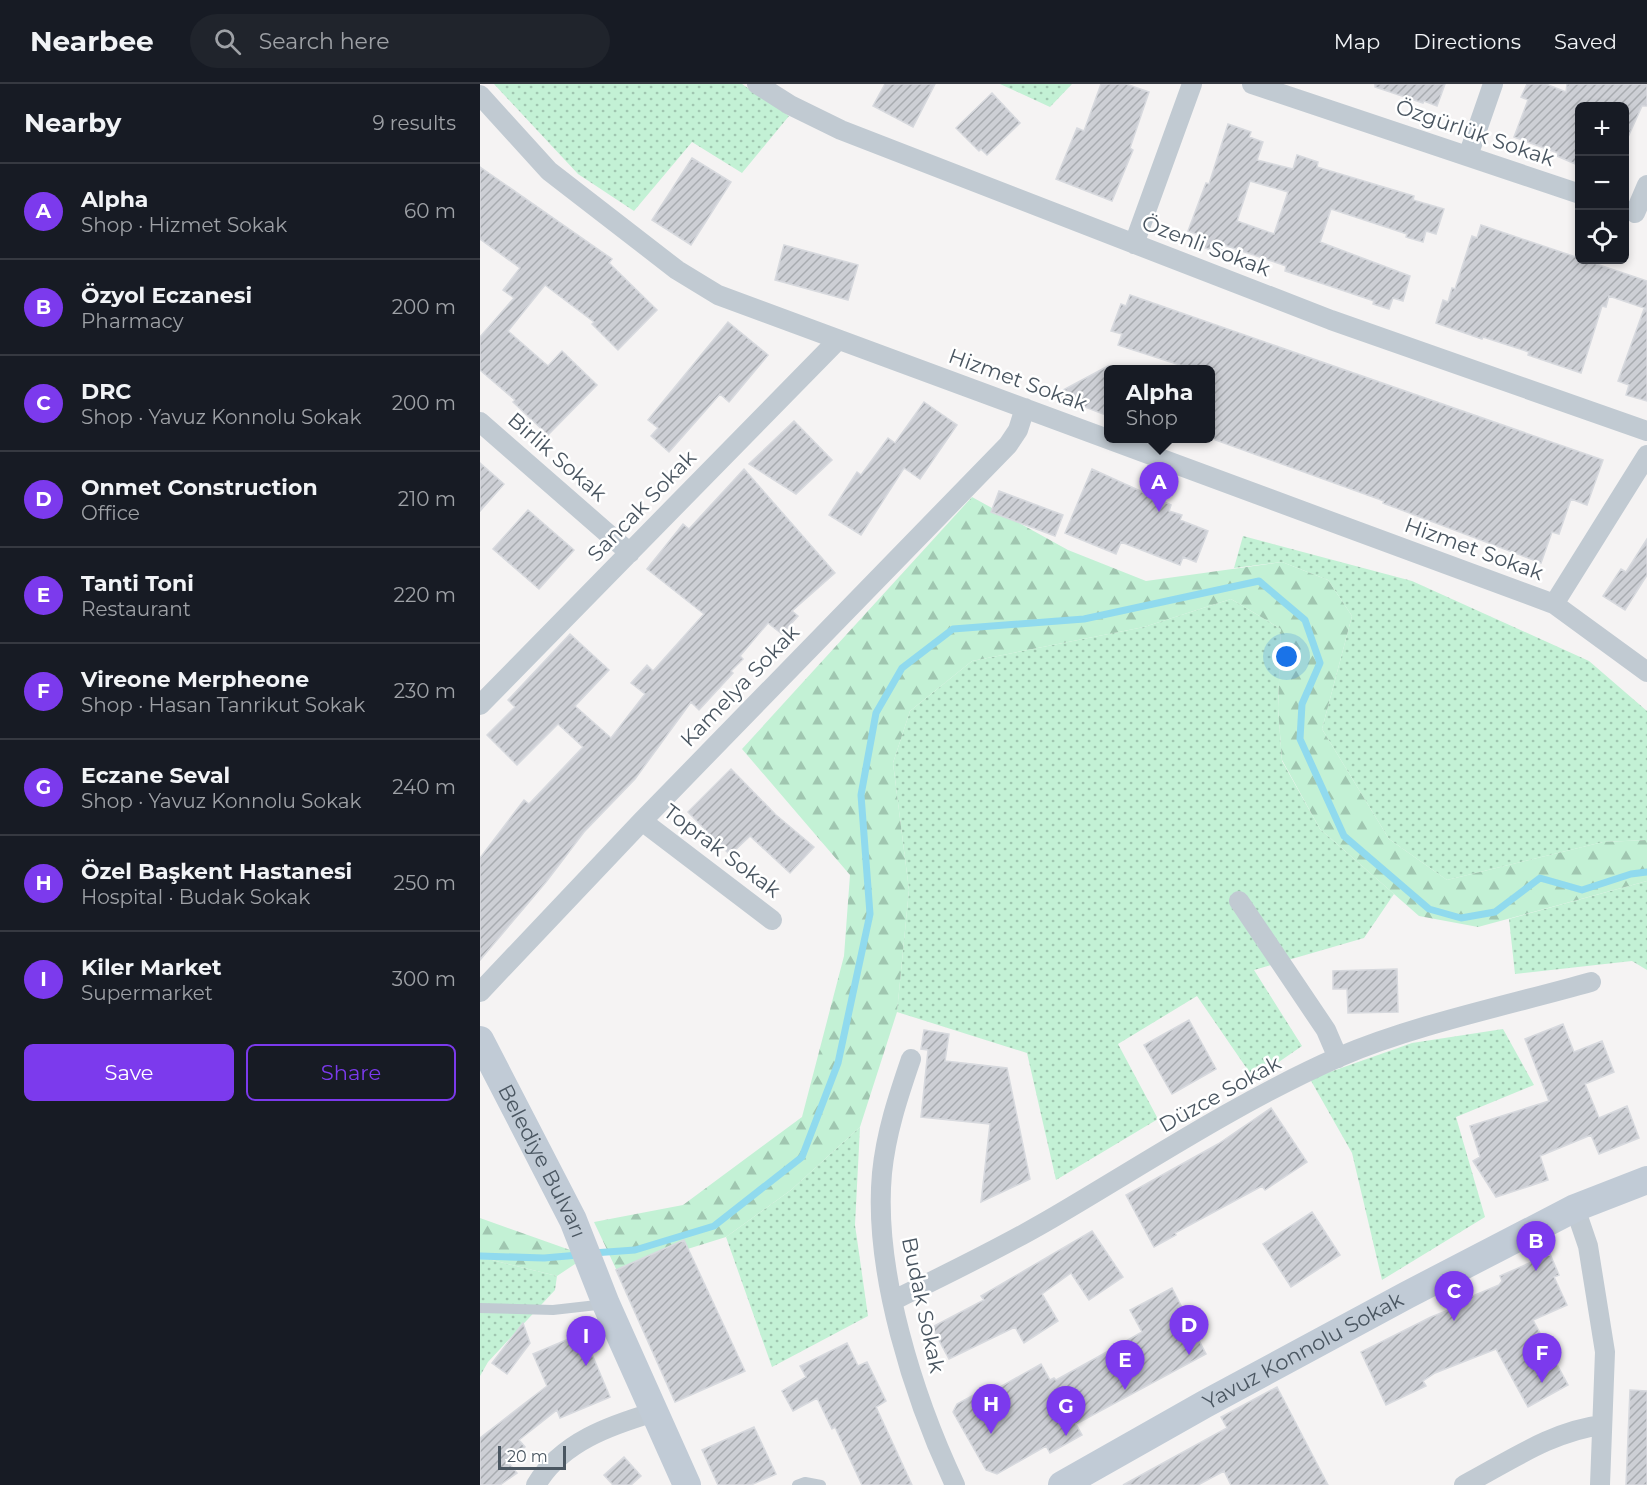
<!DOCTYPE html>
<html lang="en">
<head>
<meta charset="utf-8">
<style>
	body { margin:0; font-family:Montserrat,sans-serif; background:#20242c; color:#f1f3f6 }
	.controls { position:absolute; right:18px; top:18px; display:grid; overflow:hidden; border-radius:9px; box-shadow:0 3px 9px #0003 }
	.controls button { width:54px; height:54px; display:grid; place-items:center; padding:0; border:0; border-bottom:2px solid #363941; background:#171b24; color:#f1f3f6; font:30px sans-serif }
	.scale { position:absolute; left:18px; bottom:15px; width:68px; box-sizing:border-box; padding-left:6px; border:3px solid #4a5661; border-top:0; font-size:16px; line-height:21px; white-space:nowrap; color:#4a5661; -webkit-text-stroke:4px #fff; paint-order:stroke }
	.you { position:absolute; left:807px; top:573px; width:21px; height:21px; margin:-15px; border:4px solid #fff; border-radius:50%; background:#1a73e8; box-shadow:0 0 0 9px #1a73e833 }
	.badge { display:grid; place-items:center; width:39px; height:39px; border-radius:50%; background:#7c3aed; color:#fff; font-size:20px; font-weight:700 }
	.pin { position:absolute; translate:-50% -50px; filter:drop-shadow(0 2px 3px #0008) }
	.pin::after { content:''; position:absolute; top:32px; width:21px; height:18px; background:inherit; clip-path:polygon(0 0,100% 0,50% 100%) }
	.popup { position:absolute; left:624px; top:281px; width:111px; height:78px; box-sizing:border-box; display:grid; place-content:center; border-radius:9px; background:#171b24; filter:drop-shadow(0 2px 4px #0005); font-size:20px; white-space:nowrap; color:#9ea1a6 }
	.popup b { font-size:22px; color:#f1f3f6 }
	.popup::after { content:''; position:absolute; left:50%; top:100%; margin-left:-12px; border:12px solid transparent; border-top-color:#171b24 }
	.list { margin:0; padding:0; list-style:none }
	h2 { display:flex; justify-content:space-between; align-items:center; height:78px; margin:0; padding:0 24px; font-size:26px }
	h2 small { font-size:20px; font-weight:400; color:#9ea1a6 }
	.list li { display:grid; grid-template-columns:39px 1fr auto; gap:18px; align-items:center; box-sizing:border-box; height:96px; padding:0 24px; border-top:2px solid #363941 }
	.list b { display:block; font-size:22px; white-space:nowrap }
	.list p { margin:0; font-size:20px; white-space:nowrap; color:#9ea1a6 }
	.list em { font-size:20px; font-style:normal; color:#9ea1a6 }
	.actions { display:flex; gap:12px; padding:18px 24px }
	.actions a { flex:1; padding:14px 0; border:2px solid #7c3aed; border-radius:9px; text-align:center; font-size:21px; color:#7c3aed }
	.actions .main { background:#7c3aed; color:#fff }
	.icon { flex:none; width:33px; height:33px; fill:none; stroke:currentColor; stroke-width:2; stroke-linecap:round; stroke-linejoin:round }
	.map { position:relative; flex:none; width:1167px; height:1401px; overflow:hidden }
	header { display:flex; align-items:center; gap:36px; box-sizing:border-box; height:84px; padding:0 30px; background:#171b24; border-bottom:2px solid #363941 }
	header strong { font-size:28px }
	nav { display:flex; gap:33px; margin-inline-start:auto; font-size:21px }
	.search { width:420px; height:54px; background:#20242c; display:flex; align-items:center; gap:15px; box-sizing:border-box; padding:0 21px; border-radius:33px; color:#9ea1a6; font-size:22px }
	main { display:flex }
	aside { flex:1; background:#171b24 }
	.map>svg:first-child { display:block }
</style>
</head>
<body>
<header>
<strong>Nearbee</strong>
<div class="search"><svg class="icon" aria-label="search" viewBox="0 0 24 24"><circle cx="10" cy="10" r="6"/><path d="M15 15l6 6"/></svg>Search here</div>
<nav><a>Map</a><a>Directions</a><a>Saved</a></nav>
</header>
<main>
<aside>
<h2>Nearby<small>9 results</small></h2>
<ul class="list">
<li><span class="badge">A</span><div><b>Alpha</b><p>Shop · Hizmet Sokak</p></div><em>60 m</em></li>
<li><span class="badge">B</span><div><b>Özyol Eczanesi</b><p>Pharmacy</p></div><em>200 m</em></li>
<li><span class="badge">C</span><div><b>DRC</b><p>Shop · Yavuz Konnolu Sokak</p></div><em>200 m</em></li>
<li><span class="badge">D</span><div><b>Onmet Construction</b><p>Office</p></div><em>210 m</em></li>
<li><span class="badge">E</span><div><b>Tanti Toni</b><p>Restaurant</p></div><em>220 m</em></li>
<li><span class="badge">F</span><div><b>Vireone Merpheone</b><p>Shop · Hasan Tanrikut Sokak</p></div><em>230 m</em></li>
<li><span class="badge">G</span><div><b>Eczane Seval</b><p>Shop · Yavuz Konnolu Sokak</p></div><em>240 m</em></li>
<li><span class="badge">H</span><div><b>Özel Başkent Hastanesi</b><p>Hospital · Budak Sokak</p></div><em>250 m</em></li>
<li><span class="badge">I</span><div><b>Kiler Market</b><p>Supermarket</p></div><em>300 m</em></li>
</ul>
<div class="actions"><a class="main">Save</a><a>Share</a></div>
</aside>
<div class="map">
<svg width="1167" height="1401" viewBox="0 0 1167 1401">
	<defs>
		<pattern id="grass-dots" width="8" height="8" patternUnits="userSpaceOnUse" patternTransform="scale(1.5)"><rect width="8" height="8" fill="#c3f1d5"/><path d="M2 2h.1M6 6h.1" fill="none" stroke="#a0c6b0" stroke-width="1.8" stroke-linecap="round"/></pattern>
		<pattern id="forest-firs" width="22" height="20" patternUnits="userSpaceOnUse" patternTransform="scale(1.5)"><rect width="22" height="20" fill="#c3f1d5"/><path d="M5 1l3.5 6h-7zM16 11l3.5 6h-7z" fill="#a0c6b0"/></pattern>
		<pattern id="building-hatch" width="6" height="6" patternUnits="userSpaceOnUse" patternTransform="scale(1.5)"><rect width="6" height="6" fill="#cdcfd5"/><path d="M-1 1l2-2M0 6l6-6M5 7l2-2" fill="none" stroke="#a8abb0"/></pattern>
	</defs>
	<rect width="100%" height="100%" fill="#f5f3f3"/>
	<path fill="url(#grass-dots)" d="M 14,0 L 262,0 L 309,32 L 262,89 L 212,58 L 154,127 L 98,90 Z
		M 520,0 L 592,0 L 570,23 Z
		M 763,452 L 932,497 L 1109,577 L 1167,627 L 1167,756 L 1123,758 L 967,796 L 909,755 L 842,645 L 872,532 L 848,496 L 802,478 L 754,484 Z
		M 751,515 L 801,545 L 798,624 L 802,677 L 840,745 L 914,810 L 884,854 L 774,886 L 822,962 L 774,995 L 717,912 L 638,960 L 678,1035 L 576,1096 L 547,969 L 417,928 L 429,806 L 413,679 L 430,627 L 492,577 L 664,543 Z
		M 1167,797 L 1167,886 L 1152,877 L 1035,890 L 1029,835 Z
		M 1023,945 L 1054,1001 L 976,1033 L 1005,1133 L 902,1196 L 872,1069 L 830,995 L 932,959 Z
		M 380,1043 L 375,1141 L 388,1232 L 292,1283 L 246,1153 L 311,1106 Z
		M 0,1173 L 77,1192 L 75,1206 L 8,1278 L 0,1292 Z"/>
	<path fill="url(#forest-firs)" d="M 492,413 L 588,466 L 666,497 L 802,478 L 848,496 L 872,532 L 842,645 L 909,755 L 967,796 L 1123,758 L 1167,756 L 1167,797 L 998,843 L 939,832 L 840,745 L 802,676 L 798,624 L 801,545 L 751,515 L 664,543 L 492,577 L 430,627 L 413,679 L 429,806 L 417,928 L 380,1043 L 311,1106 L 246,1153 L 137,1187 L 114,1138 L 203,1121 L 322,1033 L 364,872 L 370,791 L 262,665 Z
		M 0,1134 L 107,1172 L 77,1192 L 0,1173 Z"/>
	<g fill="none" stroke-linecap="round" stroke-linejoin="round">
		<path stroke="#90daee" stroke-width="7" d="M 113,1169 L 155,1166 L 234,1142 L 322,1073 L 358,979 L 390,830 L 381,711 L 396,629 L 422,584 L 473,545 L 604,535 L 779,497 L 825,536 L 840,579 L 822,620 L 820,655 L 864,752 L 949,825 L 981,834 L 1015,828 L 1060,794 L 1102,806 L 1151,790 L 1167,788
			M 0,1172 L 64,1174 L 99,1171"/>
	</g>
	<path fill="url(#building-hatch)" stroke="#d7d9de" stroke-width="1.5" fill-rule="evenodd" d="M 405,0 L 455,0 L 433,43 L 393,22 Z
		M 621,0 L 646,0 L 669,8 L 650,64 L 653,66 L 632,117 L 576,95 L 597,44 L 604,47 Z
		M 895,0 L 965,0 L 957,22 L 944,17 L 943,19 L 895,3 Z
		M 1047,0 L 1066,0 L 1086,8 L 1087,0 L 1167,0 L 1167,22 L 1162,22 L 1144,62 L 1144,22 L 1100,22 L 1100,82 L 1077,72 L 1078,69 L 1034,53 L 1048,16 L 1041,13 Z
		M 512,9 L 540,39 L 507,71 L 501,65 L 499,67 L 476,44 Z
		M 748,40 L 771,48 L 769,53 L 783,58 L 777,76 L 813,85 L 817,71 L 838,78 L 837,83 L 934,112 L 933,116 L 964,125 L 956,150 L 946,147 L 943,158 L 926,153 L 927,150 L 851,125 L 840,158 L 930,192 L 923,217 L 913,214 L 909,225 L 893,220 L 894,217 L 805,187 L 806,182 L 744,161 L 741,169 L 716,161 L 719,151 L 708,147 L 726,99 L 729,100 ZM 770,97 L 808,108 L 794,150 L 757,137 Z
		M 212,74 L 251,98 L 211,161 L 172,136 Z
		M 0,83 L 132,175 L 129,179 L 177,226 L 138,266 L 112,240 L 114,238 L 65,201 L 28,247 L 68,282 L 82,267 L 117,301 L 68,351 L 33,318 L 35,316 L 0,286 L 0,253 L 34,214 L 23,206 L 40,184 L 0,155 Z
		M 1001,141 L 1167,197 L 1167,225 L 1129,212 L 1126,223 L 1122,222 L 1101,289 L 1048,271 L 1049,268 L 1003,253 L 1002,255 L 956,239 L 963,216 L 968,218 L 972,204 L 975,205 L 992,152 L 997,154 Z
		M 304,161 L 378,181 L 368,216 L 295,196 Z
		M 650,211 L 1123,376 L 1107,421 L 1091,415 L 1079,450 L 1072,448 L 1061,479 L 903,419 L 904,417 L 730,354 L 730,297 L 734,285 L 712,285 L 638,261 L 642,250 L 631,247 L 641,220 L 646,222 Z
		M 1164,225 L 1167,226 L 1167,317 L 1146,311 L 1149,301 L 1138,297 Z
		M 248,238 L 288,271 L 249,318 L 240,310 L 189,368 L 171,352 L 178,344 L 168,336 Z
		M 628,282 L 628,332 L 574,311 Z
		M 444,318 L 477,341 L 440,395 L 424,384 L 381,451 L 349,431 L 377,388 L 381,391 L 408,354 L 415,359 Z
		M 314,337 L 352,376 L 316,410 L 269,380 Z
		M 0,379 L 24,400 L 0,427 Z
		M 264,385 L 355,489 L 312,527 L 318,532 L 302,550 L 288,539 L 260,572 L 263,575 L 251,587 L 253,589 L 219,626 L 211,618 L 155,695 L 104,748 L 66,798 L 0,876 L 0,774 L 44,716 L 49,720 L 103,663 L 78,640 L 37,681 L 7,651 L 35,623 L 28,616 L 90,550 L 129,586 L 95,622 L 131,654 L 165,610 L 151,599 L 167,581 L 173,587 L 224,530 L 167,485 L 203,440 L 209,445 Z
		M 612,385 L 691,421 L 689,427 L 702,431 L 700,436 L 728,447 L 716,478 L 703,473 L 700,481 L 641,458 L 636,470 L 585,449 Z
		M 519,407 L 583,431 L 575,452 L 511,428 Z
		M 48,426 L 94,466 L 59,505 L 13,465 Z
		M 1167,455 L 1167,491 L 1145,526 L 1123,512 L 1141,485 L 1146,488 Z
		M 251,685 L 296,731 L 334,763 L 310,789 L 270,752 L 250,771 L 208,728 Z
		M 917,885 L 918,928 L 868,929 L 867,905 L 853,905 L 853,887 Z
		M 709,936 L 736,985 L 692,1010 L 664,961 Z
		M 1083,940 L 1094,968 L 1122,957 L 1134,988 L 1105,1000 L 1119,1034 L 1147,1022 L 1159,1054 L 1119,1070 L 1111,1051 L 1060,1072 L 1068,1096 L 1016,1113 L 993,1077 L 1000,1073 L 990,1042 L 1069,1017 L 1045,955 Z
		M 444,946 L 469,950 L 465,977 L 527,984 L 550,1095 L 501,1118 L 510,1040 L 441,1033 L 448,966 L 441,965 Z
		M 791,1024 L 827,1078 L 785,1106 L 782,1102 L 695,1149 L 696,1151 L 674,1163 L 646,1111 L 738,1060 Z
		M 832,1128 L 860,1171 L 811,1203 L 783,1160 Z
		M 612,1147 L 643,1193 L 609,1216 L 591,1189 L 562,1210 L 578,1237 L 544,1259 L 535,1243 L 469,1275 L 452,1243 L 504,1216 L 501,1212 Z
		M 204,1156 L 265,1287 L 195,1318 L 136,1186 Z
		M 1070,1170 L 1079,1191 L 1074,1193 L 1087,1221 L 1053,1236 L 1088,1301 L 1048,1323 L 1016,1265 L 955,1289 L 943,1297 L 946,1302 L 906,1321 L 881,1268 L 951,1233 L 989,1218 L 988,1214 L 1019,1201 L 1022,1197 L 1020,1192 Z
		M 692,1204 L 726,1270 L 596,1340 L 602,1351 L 570,1369 L 566,1362 L 517,1390 L 506,1386 L 473,1328 L 477,1320 L 510,1302 L 513,1307 L 561,1280 L 570,1296 L 574,1294 L 576,1296 L 616,1274 L 662,1248 L 650,1226 Z
		M 43,1239 L 50,1259 L 27,1290 L 12,1279 Z
		M 103,1249 L 130,1313 L 80,1334 L 77,1326 L 39,1356 L 45,1363 L 27,1377 L 37,1389 L 20,1401 L 0,1401 L 0,1354 L 67,1302 L 53,1270 Z
		M 367,1259 L 378,1282 L 387,1278 L 406,1317 L 396,1323 L 432,1401 L 382,1401 L 355,1343 L 352,1345 L 337,1314 L 313,1327 L 302,1307 L 326,1293 L 320,1282 Z
		M 797,1303 L 848,1401 L 751,1401 L 744,1387 L 718,1401 L 643,1401 L 747,1344 L 741,1333 Z
		M 1150,1306 L 1167,1307 L 1167,1401 L 1146,1401 Z
		M 274,1343 L 296,1390 L 271,1401 L 238,1401 L 222,1366 Z
		M 144,1373 L 161,1392 L 151,1401 L 133,1401 L 124,1391 Z"/>
	<g fill="none" stroke-linecap="round" stroke-linejoin="round">
		<path stroke="#c1cad2" stroke-width="10" d="M 0,1224 L 73,1226 L 126,1220
			M 317,1401 L 325,1398 L 341,1401"/>
		<path stroke="#c1cad2" stroke-width="20" d="M 277,0 L 310,21 L 361,46 L 851,236 L 1167,347
			M 772,0 L 1100,110
			M 0,11 L 69,87 L 197,186 L 238,211 L 1074,520 L 1167,588
			M 988,72 L 1013,0
			M 1155,129 L 1167,101
			M 654,160 L 712,0
			M 0,338 L 150,469
			M 1074,520 L 1167,371
			M 0,621 L 358,256
			M 162,737 L 292,836
			M 759,817 L 846,946 L 858,974
			M 0,908 L 162,737 L 528,361 L 538,346 L 545,324
			M 431,975 C 418,1013 406,1049 402,1089 C 393,1187 434,1314 475,1401
			M 1095,1124 L 1108,1162 L 1125,1268 L 1120,1401
			M 414,1216 C 465,1191 517,1166 567,1137 C 663,1081 757,1018 859,973 C 936,940 1030,921 1111,898
			M 56,1401 C 81,1358 131,1341 175,1328
			M 984,1401 C 1028,1378 1072,1347 1122,1341"/>
		<g stroke="#c1cbd6" stroke-width="28">
			<path id="s1" d="M 0,956 L 93,1136 L 126,1220 L 207,1401"/>
			<path id="s2" d="M 582,1401 L 725,1320 L 927,1211 L 1095,1124 L 1167,1096"/>
		</g>
	</g>
	<g text-anchor="middle" stroke-width="5" stroke-linejoin="round" paint-order="stroke">
		<g font-size="21" fill="#4a5661" stroke="#fff">
			<text transform="translate(995 49) rotate(19)" y="7">Özgürlük Sokak</text>
			<text transform="translate(726 162) rotate(21)" y="7">Özenli Sokak</text>
			<text transform="translate(538 296) rotate(20)" y="7">Hizmet Sokak</text>
			<text transform="translate(77 373) rotate(41)" y="7">Birlik Sokak</text>
			<text transform="translate(162 422) rotate(-46)" y="7">Sancak Sokak</text>
			<text transform="translate(994 465) rotate(20)" y="7">Hizmet Sokak</text>
			<text transform="translate(260 602) rotate(-46)" y="7">Kamelya Sokak</text>
			<text transform="translate(242 767) rotate(37)" y="7">Toprak Sokak</text>
			<text transform="translate(740 1010) rotate(-29)" y="7">Düzce Sokak</text>
			<text dy="7" stroke="none"><textPath href="#s1" startOffset="136">Belediye Bulvarı</textPath></text>
			<text transform="translate(443 1221) rotate(78)" y="7">Budak Sokak</text>
			<text dy="7" stroke="none"><textPath href="#s2" startOffset="276">Yavuz Konnolu Sokak</textPath></text>
		</g>
	</g>
</svg>
<div class="controls">
<button>+</button>
<button>−</button>
<button><svg class="icon" aria-label="locate" viewBox="0 0 24 24"><circle cx="12" cy="12" r="6"/><path d="M12 2v4M12 18v4M2 12h4M18 12h4"/></svg></button>
</div>
<div class="scale">20 m</div>
<div class="you"></div>
<div class="pin badge" style="left:679px;top:428px">A</div>
<div class="popup"><b>Alpha</b>Shop</div>
<div class="pin badge" style="left:1056px;top:1187px">B</div>
<div class="pin badge" style="left:974px;top:1237px">C</div>
<div class="pin badge" style="left:709px;top:1271px">D</div>
<div class="pin badge" style="left:645px;top:1306px">E</div>
<div class="pin badge" style="left:1062px;top:1299px">F</div>
<div class="pin badge" style="left:586px;top:1352px">G</div>
<div class="pin badge" style="left:511px;top:1350px">H</div>
<div class="pin badge" style="left:106px;top:1282px">I</div>
</div>
</main>
</body>
</html>
